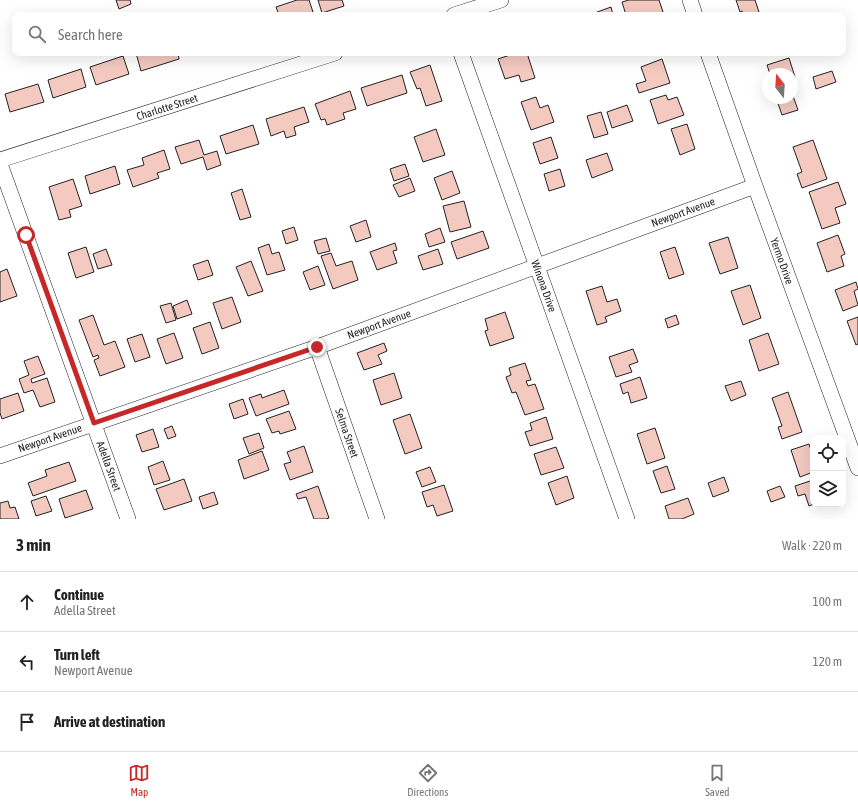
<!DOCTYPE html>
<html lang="en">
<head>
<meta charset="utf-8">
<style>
	body { margin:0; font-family:"Asap Condensed",sans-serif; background:#f2f2f2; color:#222 }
	.controls { position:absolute; right:12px; bottom:12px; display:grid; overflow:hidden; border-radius:8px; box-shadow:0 4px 16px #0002 }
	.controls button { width:36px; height:36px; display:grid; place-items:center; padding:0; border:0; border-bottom:1px solid #e0e0e0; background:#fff; color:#222; font:20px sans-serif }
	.compass { position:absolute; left:762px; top:68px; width:36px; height:36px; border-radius:50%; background:#fff; box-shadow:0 4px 16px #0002; rotate:343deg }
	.stop { position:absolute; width:12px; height:12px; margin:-9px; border:3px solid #c62828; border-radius:50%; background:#fff }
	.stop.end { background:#c62828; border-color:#fff; box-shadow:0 1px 4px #0008 }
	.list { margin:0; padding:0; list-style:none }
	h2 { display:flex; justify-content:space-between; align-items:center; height:52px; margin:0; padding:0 16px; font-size:17px }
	h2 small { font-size:13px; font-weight:400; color:#767676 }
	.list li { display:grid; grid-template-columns:26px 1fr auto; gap:12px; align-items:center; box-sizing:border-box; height:60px; padding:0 16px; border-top:1px solid #e0e0e0 }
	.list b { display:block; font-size:15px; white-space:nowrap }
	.list p { margin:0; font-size:13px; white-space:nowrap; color:#767676 }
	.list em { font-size:13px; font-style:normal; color:#767676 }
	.icon { flex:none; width:22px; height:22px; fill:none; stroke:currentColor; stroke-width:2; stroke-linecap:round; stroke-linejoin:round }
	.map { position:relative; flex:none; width:858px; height:519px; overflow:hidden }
	.search { position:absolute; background:#fff; box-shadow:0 4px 16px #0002; left:12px; right:12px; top:12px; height:44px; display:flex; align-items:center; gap:10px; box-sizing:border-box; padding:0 14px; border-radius:8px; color:#767676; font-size:15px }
	.sheet { height:232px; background:#fff }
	nav { display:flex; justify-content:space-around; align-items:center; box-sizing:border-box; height:56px; border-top:1px solid #e0e0e0; background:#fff; font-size:11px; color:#767676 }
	nav a { display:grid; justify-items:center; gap:2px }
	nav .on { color:#c62828 }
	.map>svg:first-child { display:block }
</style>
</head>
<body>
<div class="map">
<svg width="858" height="519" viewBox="0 0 858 519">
	<rect width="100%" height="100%" fill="#fff"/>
	<path fill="#f3c9c0" stroke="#222" d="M 116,0 L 130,0 L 131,4 L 119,9 Z
		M 297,0 L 309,0 L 313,12 L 304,15 L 279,15 L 276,7 Z
		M 318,0 L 342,0 L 344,6 L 322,13 Z
		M 629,0 L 659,0 L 663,12 L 653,15 L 626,15 L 622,2 Z
		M 736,0 L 755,0 L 760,15 L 743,15 L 742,11 L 740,12 Z
		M 611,7 L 613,15 L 589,15 Z
		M 136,53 L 178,53 L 179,59 L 141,71 Z
		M 509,53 L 527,53 L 535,78 L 521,82 L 519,75 L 505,79 L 498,59 L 510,55 Z
		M 123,56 L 129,74 L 96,85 L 90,67 Z
		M 789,58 L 795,77 L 792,78 L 792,74 L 770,74 L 767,65 Z
		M 662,59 L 670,83 L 639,93 L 636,84 L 646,81 L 641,67 Z
		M 430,65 L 442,101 L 426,106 L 420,88 L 417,89 L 410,72 Z
		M 81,69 L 86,87 L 53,98 L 48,80 Z
		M 832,71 L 836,82 L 816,89 L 813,77 Z
		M 402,75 L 407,93 L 367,106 L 361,88 Z
		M 38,84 L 44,102 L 10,112 L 5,94 Z
		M 350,91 L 356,109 L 343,113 L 345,119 L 327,125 L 325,119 L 321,120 L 315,104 Z
		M 792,93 L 798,110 L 782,115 L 776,98 L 792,98 Z
		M 666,95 L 668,100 L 677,97 L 684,115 L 658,124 L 650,100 Z
		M 536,97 L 540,108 L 548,105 L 554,122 L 531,130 L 521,102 Z
		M 627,105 L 633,121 L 612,128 L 607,112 Z
		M 304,107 L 309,122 L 294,127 L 296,135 L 286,138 L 284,131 L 271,136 L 266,119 Z
		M 601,112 L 608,134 L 594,138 L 587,116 Z
		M 687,124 L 695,149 L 680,155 L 671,129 Z
		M 253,125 L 259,144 L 226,154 L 220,136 Z
		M 436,129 L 445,155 L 423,162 L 414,137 Z
		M 551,137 L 558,158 L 540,164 L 533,143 Z
		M 199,140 L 204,155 L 217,151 L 221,165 L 207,170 L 203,157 L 181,164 L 175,147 Z
		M 813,140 L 827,179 L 802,188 L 797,174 L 802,172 L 793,147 Z
		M 164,150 L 170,169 L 157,173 L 159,178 L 133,187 L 127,170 L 144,165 L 142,158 Z
		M 607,153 L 613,170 L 592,178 L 586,160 Z
		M 405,164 L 409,176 L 394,181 L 390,169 Z
		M 115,166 L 120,184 L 90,194 L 85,176 Z
		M 560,169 L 565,186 L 549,191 L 544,174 Z
		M 452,171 L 460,193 L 442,200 L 434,178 Z
		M 410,178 L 415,191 L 399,197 L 393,185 Z
		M 73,179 L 82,206 L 69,210 L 71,217 L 59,220 L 49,187 Z
		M 838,182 L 846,204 L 835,208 L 840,223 L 822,229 L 809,192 Z
		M 242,189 L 251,217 L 240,220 L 231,193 Z
		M 464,201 L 471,227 L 450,232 L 443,206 Z
		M 366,220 L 371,237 L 356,242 L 350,226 Z
		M 294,227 L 298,240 L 286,244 L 282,231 Z
		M 440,228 L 445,242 L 429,247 L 425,234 Z
		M 483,231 L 489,248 L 457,259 L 451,242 Z
		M 838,235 L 845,254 L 841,256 L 844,266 L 827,272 L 817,243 Z
		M 728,237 L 738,268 L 720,274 L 709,243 Z
		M 326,238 L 330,251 L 318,254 L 314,241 Z
		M 395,243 L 397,250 L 393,251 L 397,263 L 377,270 L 370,252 Z
		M 269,244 L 272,254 L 279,252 L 285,270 L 267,275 L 258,248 Z
		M 86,247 L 94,272 L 76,278 L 68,253 Z
		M 675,247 L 684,274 L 669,279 L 660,252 Z
		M 106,249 L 112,265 L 98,269 L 93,254 Z
		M 438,249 L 443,264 L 423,270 L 418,256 Z
		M 331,253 L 336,266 L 352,261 L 358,280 L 333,289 L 321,256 Z
		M 208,260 L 213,275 L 198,280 L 193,265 Z
		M 251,261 L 263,291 L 248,296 L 236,267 Z
		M 318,266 L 325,285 L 310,290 L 303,272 Z
		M 7,269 L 17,296 L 0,302 L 0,272 Z
		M 856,282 L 858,289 L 854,291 L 858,305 L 843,311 L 835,290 Z
		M 750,285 L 761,318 L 743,325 L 731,291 Z
		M 602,286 L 607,302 L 617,299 L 621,311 L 605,317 L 607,322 L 597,325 L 586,291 Z
		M 232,297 L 241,322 L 222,329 L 213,303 Z
		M 187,300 L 192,314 L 177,319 L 173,306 Z
		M 171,303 L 176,320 L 166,323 L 160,306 Z
		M 505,312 L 514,338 L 490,346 L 485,331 L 488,330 L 485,319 Z
		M 93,315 L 104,345 L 115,341 L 125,367 L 100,376 L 94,360 L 99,358 L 98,355 L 93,357 L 79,320 Z
		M 676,315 L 679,324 L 668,328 L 665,319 Z
		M 858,317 L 858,344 L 856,345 L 847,321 Z
		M 210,322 L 219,348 L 202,354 L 193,328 Z
		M 174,333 L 183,358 L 166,364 L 157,339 Z
		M 768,333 L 779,364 L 759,371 L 749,340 Z
		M 142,334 L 150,357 L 135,362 L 127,339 Z
		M 384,343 L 387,351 L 378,355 L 382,364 L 364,370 L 357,353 Z
		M 633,349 L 638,362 L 629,365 L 632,372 L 616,377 L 609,357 Z
		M 38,356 L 45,374 L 31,379 L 32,383 L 47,378 L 55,402 L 40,407 L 33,390 L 24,393 L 19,379 L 29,375 L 24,361 Z
		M 525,363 L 531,380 L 526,381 L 528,386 L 535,384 L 544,409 L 525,415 L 516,392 L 512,393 L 506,377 L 511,375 L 509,368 Z
		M 394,373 L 402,398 L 381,405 L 373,380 Z
		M 640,377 L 647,398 L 631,403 L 628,392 L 623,394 L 620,384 Z
		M 741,381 L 746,395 L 731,401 L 725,386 Z
		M 284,390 L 289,404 L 256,416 L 249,398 L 261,394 L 262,398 Z
		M 788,392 L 802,432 L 782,439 L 778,427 L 782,426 L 772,398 Z
		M 18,393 L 24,411 L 2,419 L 0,413 L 0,399 Z
		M 243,399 L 248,414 L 234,419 L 229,404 Z
		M 289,411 L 296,429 L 280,434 L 279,431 L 272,433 L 266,419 Z
		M 410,414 L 422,448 L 405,454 L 393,420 Z
		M 546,417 L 553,439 L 530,446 L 525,432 L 532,430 L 530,423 Z
		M 172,426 L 176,436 L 168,439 L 164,429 Z
		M 655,428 L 665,458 L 647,464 L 637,434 Z
		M 153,429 L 159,447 L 142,452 L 136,435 Z
		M 259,433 L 264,448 L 249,454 L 243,438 Z
		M 809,444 L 813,456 L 813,472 L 800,477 L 791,450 Z
		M 304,446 L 313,472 L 290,480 L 284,464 L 291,462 L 287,452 Z
		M 556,447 L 564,468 L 541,475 L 534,454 Z
		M 262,451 L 269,470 L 244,479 L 238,460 Z
		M 163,461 L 170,480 L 154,485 L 148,467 Z
		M 69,462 L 76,481 L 33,496 L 28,483 L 47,476 L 45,470 Z
		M 667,466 L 675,489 L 661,493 L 653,471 Z
		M 430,467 L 436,482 L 422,487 L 416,472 Z
		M 567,476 L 574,498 L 556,505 L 548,483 Z
		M 724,477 L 729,491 L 713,497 L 708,483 Z
		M 184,479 L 192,501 L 164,510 L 156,489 Z
		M 813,480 L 814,504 L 809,506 L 805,494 L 798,496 L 795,486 Z
		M 444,485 L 453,511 L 437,516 L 433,505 L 427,507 L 422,492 Z
		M 318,486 L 329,518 L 326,519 L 314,519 L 306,497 L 298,499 L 296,494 Z
		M 780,486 L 785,497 L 771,502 L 767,491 Z
		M 86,490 L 93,509 L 65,518 L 59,499 Z
		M 214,492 L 218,504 L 203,509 L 199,497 Z
		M 46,496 L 52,511 L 36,516 L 31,501 Z
		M 688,498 L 694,514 L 682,519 L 669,519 L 665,506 Z
		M 8,501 L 10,508 L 15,507 L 19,519 L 0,519 L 0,503 Z"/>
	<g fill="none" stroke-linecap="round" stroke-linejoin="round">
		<defs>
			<path id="minor" d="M 690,0 L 695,15
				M 454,15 L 501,0
				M 461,53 L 627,519
				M 708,53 L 755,186 L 858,468
				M 0,160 L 335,53
				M 0,164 L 128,519
				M 317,347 L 377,519
				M 0,456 L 317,347 L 755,186"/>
		</defs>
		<use href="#minor" stroke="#222" stroke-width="16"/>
		<use href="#minor" stroke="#fff" stroke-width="15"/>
	</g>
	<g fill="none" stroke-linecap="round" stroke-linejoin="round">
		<path stroke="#c62828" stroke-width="5" d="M 26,235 L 94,423 L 317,347"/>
	</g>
	<g text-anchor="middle" stroke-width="3" stroke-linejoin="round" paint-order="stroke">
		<g font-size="11" fill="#222" stroke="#fff">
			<text transform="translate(167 107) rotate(-18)" y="4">Charlotte Street</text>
			<text transform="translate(683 212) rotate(-20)" y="4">Newport Avenue</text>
			<text transform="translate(782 261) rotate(70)" y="4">Yermo Drive</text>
			<text transform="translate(544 286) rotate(70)" y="4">Winona Drive</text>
			<text transform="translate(379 324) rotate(-20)" y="4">Newport Avenue</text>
			<text transform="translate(347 433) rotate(71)" y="4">Selma Street</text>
			<text transform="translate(50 438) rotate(-19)" y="4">Newport Avenue</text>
			<text transform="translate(109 466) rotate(70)" y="4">Adella Street</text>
		</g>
	</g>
</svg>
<div class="controls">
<button><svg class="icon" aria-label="locate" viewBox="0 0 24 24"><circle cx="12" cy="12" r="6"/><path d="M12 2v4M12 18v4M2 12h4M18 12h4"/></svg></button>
<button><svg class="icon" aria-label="layers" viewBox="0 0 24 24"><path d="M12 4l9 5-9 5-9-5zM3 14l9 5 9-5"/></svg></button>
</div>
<svg class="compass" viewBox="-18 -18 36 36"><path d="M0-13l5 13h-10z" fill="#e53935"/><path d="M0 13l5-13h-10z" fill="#767676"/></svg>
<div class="stop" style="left:26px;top:235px"></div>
<div class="stop end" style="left:317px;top:347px"></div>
<div class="search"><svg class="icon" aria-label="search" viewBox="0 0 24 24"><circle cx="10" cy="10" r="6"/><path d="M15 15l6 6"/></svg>Search here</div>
</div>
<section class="sheet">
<h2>3 min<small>Walk · 220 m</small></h2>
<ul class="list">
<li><svg class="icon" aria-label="ahead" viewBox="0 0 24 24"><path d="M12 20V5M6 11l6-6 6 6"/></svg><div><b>Continue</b><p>Adella Street</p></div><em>100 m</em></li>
<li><svg class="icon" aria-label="left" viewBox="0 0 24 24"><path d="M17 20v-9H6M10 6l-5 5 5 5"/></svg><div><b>Turn left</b><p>Newport Avenue</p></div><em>120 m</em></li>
<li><svg class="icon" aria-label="arrive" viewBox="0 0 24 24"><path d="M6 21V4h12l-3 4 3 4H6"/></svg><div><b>Arrive at destination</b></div></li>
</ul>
</section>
<nav>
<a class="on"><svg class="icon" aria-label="map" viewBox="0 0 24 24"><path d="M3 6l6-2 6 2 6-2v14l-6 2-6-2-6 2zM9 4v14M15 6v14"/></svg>Map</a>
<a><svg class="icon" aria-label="directions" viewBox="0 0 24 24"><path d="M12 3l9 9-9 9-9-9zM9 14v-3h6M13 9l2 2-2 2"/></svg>Directions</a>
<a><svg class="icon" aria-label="saved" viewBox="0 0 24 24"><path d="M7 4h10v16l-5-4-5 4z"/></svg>Saved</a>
</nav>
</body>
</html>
